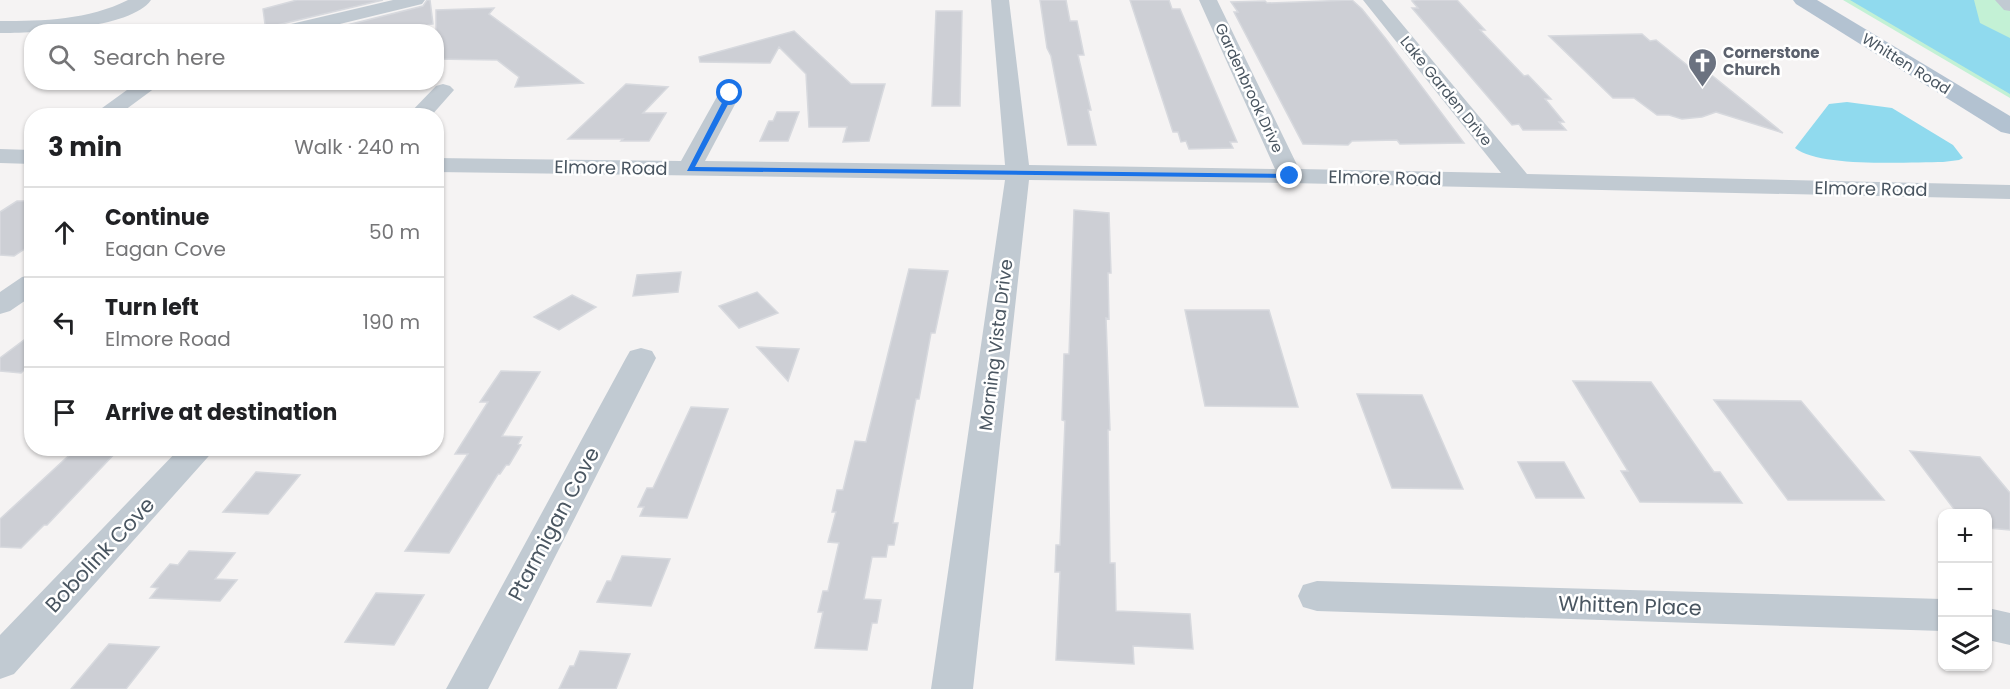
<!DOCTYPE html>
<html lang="en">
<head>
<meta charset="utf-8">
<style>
	body { margin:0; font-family:Poppins,sans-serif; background:#f6f6f6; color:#202124 }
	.controls { position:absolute; right:18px; bottom:18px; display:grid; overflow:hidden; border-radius:12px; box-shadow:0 2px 4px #0004 }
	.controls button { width:54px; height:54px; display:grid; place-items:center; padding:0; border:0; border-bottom:2px solid #e0e0e0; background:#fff; color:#202124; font:30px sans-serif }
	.stop { position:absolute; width:18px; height:18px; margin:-14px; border:4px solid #1a73e8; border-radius:50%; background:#fff }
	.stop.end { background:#1a73e8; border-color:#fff; box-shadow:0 2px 6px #0008 }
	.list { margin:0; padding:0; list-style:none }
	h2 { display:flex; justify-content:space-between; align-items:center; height:78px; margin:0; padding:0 24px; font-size:26px }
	h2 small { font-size:20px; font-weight:400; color:#757577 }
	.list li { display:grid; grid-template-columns:39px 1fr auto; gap:18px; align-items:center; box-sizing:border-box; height:90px; padding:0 24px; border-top:2px solid #e0e0e0 }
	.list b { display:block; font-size:22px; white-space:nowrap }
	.list p { margin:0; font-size:20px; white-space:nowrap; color:#757577 }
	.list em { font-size:20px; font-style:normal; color:#757577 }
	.icon { flex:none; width:33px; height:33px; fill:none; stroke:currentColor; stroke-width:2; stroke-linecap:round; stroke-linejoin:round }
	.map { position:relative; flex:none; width:2010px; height:689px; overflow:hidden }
	.search { position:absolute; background:#fff; box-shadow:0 2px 4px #0004; left:24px; top:24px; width:420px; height:66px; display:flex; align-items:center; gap:15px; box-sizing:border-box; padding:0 21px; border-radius:24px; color:#757577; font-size:22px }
	.panel { position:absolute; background:#fff; box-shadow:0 2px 4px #0004; left:24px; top:108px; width:420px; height:348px; border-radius:24px }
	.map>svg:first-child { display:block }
</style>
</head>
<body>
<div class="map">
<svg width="2010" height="689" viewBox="0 0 2010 689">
	<rect width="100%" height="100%" fill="#f5f3f3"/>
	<path fill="#c3f1d5" d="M 1843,0 L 2010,0 L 2010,98 Z"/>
	<path fill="#90daee" d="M 1850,0 L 1974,0 L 1980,23 L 2010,38 L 2010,94 Z
		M 1847,102 L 1892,108 L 1953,145 L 1963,158 L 1959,160 L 1943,162 C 1909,162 1820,168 1795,148 L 1829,104 Z"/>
	<path fill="#cdcfd5" stroke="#d7d9de" stroke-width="1.5" d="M 297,0 L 383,0 L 273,26 L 270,32 L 266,32 L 263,9 Z
		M 427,0 L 430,0 L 433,24 L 404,29 L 403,26 L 382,32 L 319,32 L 423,6 Z
		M 1040,0 L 1066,0 L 1070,21 L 1077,21 L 1084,55 L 1078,55 L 1091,110 L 1088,110 L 1096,145 L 1068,145 L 1051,56 L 1047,48 Z
		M 1130,0 L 1169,0 L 1172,9 L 1180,9 L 1237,142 L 1230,142 L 1233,148 L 1189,149 L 1186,141 L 1181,142 L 1178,132 L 1173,132 Z
		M 1352,0 L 1362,9 L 1386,39 L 1464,143 L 1400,144 L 1397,140 L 1352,141 L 1348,145 L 1303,144 L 1234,12 L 1238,12 L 1231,2 L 1265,1 L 1267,3 Z
		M 1416,0 L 1457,0 L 1485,30 L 1480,30 L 1524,76 L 1528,75 L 1551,99 L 1545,99 L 1564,122 L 1559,122 L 1566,130 L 1523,130 L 1519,124 L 1512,125 L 1412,8 L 1418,8 L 1412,1 Z
		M 494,8 L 489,14 L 583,83 L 515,87 L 519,77 L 497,60 L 436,59 L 436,10 Z
		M 936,11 L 962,11 L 960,106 L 932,106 Z
		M 794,31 L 851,84 L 885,84 L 869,141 L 843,142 L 847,127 L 809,127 L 806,74 L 779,47 L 770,63 L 700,62 L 699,57 Z
		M 1642,34 L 1650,41 L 1656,40 L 1692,69 L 1704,69 L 1783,133 L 1716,112 L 1702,117 L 1682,119 L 1669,115 L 1657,115 L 1634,98 L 1613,98 L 1549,36 Z
		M 626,84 L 668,87 L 643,113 L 666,113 L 649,141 L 621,141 L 623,139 L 568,139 Z
		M 777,112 L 799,112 L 788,141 L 760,141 L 769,121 L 773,121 Z
		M 17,201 L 32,201 L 32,244 L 14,256 L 0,255 L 0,212 Z
		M 1074,210 L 1109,213 L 1111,273 L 1108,273 L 1109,319 L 1106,318 L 1110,430 L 1108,430 L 1110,563 L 1115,563 L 1116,611 L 1190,614 L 1193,649 L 1133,646 L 1134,664 L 1056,660 L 1060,572 L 1055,572 L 1056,545 L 1060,545 L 1065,421 L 1062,420 L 1064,354 L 1069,354 Z
		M 909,269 L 948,271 L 935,333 L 931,333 L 919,399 L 916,399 L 893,523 L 898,523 L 894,545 L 888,545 L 886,557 L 872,557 L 864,599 L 881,600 L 877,623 L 872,623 L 867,650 L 815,648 L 823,612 L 818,612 L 823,591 L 828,591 L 839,543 L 828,542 L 836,512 L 832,512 L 837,490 L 843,490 L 855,441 L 866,442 Z
		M 681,272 L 678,292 L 633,296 L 637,275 Z
		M 757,292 L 778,313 L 739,328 L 719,306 Z
		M 572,295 L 596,307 L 559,330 L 534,317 Z
		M 1185,310 L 1269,310 L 1298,407 L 1205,406 Z
		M 32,334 L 32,371 L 24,370 L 21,373 L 0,371 L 0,358 Z
		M 757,347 L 799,349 L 788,381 Z
		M 501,371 L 540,372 L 502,436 L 522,437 L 518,444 L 521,445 L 509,465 L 506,465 L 500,474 L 498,474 L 449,553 L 405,551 L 468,454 L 455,454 L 488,402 L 480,402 Z
		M 1573,381 L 1651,382 L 1714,472 L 1720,472 L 1742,503 L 1640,502 L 1621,471 L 1628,471 Z
		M 1357,394 L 1422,395 L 1463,489 L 1392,488 Z
		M 1714,400 L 1801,401 L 1884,500 L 1788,500 Z
		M 691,407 L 728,409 L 687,518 L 640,516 L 644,507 L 638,507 L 647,488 L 653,488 Z
		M 77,448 L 120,448 L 47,525 L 44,525 L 21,548 L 0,547 L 0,519 Z
		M 1910,451 L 1980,457 L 2010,493 L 2010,530 L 1988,528 L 1988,513 L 1957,513 Z
		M 1518,462 L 1564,462 L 1584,498 L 1536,498 Z
		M 256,472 L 300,475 L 268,514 L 223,512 Z
		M 189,551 L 235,553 L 215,579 L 237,580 L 220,601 L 150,598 L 158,588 L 151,587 L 170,564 L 178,565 Z
		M 622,556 L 670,559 L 651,606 L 597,602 L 607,581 L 611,581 Z
		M 376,593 L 424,595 L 394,645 L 345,642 Z
		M 109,644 L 159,647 L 126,689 L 71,689 Z
		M 580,651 L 630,654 L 616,689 L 559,689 L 570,666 L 574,666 Z"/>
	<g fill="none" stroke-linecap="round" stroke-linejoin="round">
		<path fill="#c1cad2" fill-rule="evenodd" d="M 128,0 L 151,0 C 131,29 32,33 0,33 L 0,21 C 44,21 88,20 128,0 Z
			M 393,0 L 425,0 L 422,4 L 307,32 L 272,32 L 274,28 Z
			M 991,0 L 1009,0 L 1029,165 L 1275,169 L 1199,0 L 1217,0 L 1299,169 L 1501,173 L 1363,0 L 1382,0 L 1527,174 L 2010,185 L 2010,199 L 1290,183 L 1029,180 L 973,689 L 931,689 L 1005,180 L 436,172 L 436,158 L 681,161 L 719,93 L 722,88 L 730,87 L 738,88 L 741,93 L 705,161 L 1005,165 Z
			M 1995,0 L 2010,0 L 2010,11 L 2004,10 Z
			M 138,82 L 163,82 L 117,116 L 91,116 Z
			M 443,84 L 450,86 L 454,90 L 431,116 L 407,116 L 436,86 Z
			M 0,149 L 32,150 L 32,164 L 0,163 Z
			M 32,275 L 32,296 L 10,311 L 0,314 L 0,292 L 22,277 Z
			M 641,348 L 652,351 L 656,358 L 488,689 L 446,689 L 626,358 L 630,351 Z
			M 180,448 L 216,448 L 14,674 L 0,679 L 0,635 Z
			M 1317,581 L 1942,599 L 1942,631 L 1317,611 L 1303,607 L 1298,596 L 1303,585 Z
			M 1988,608 L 2010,613 L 2010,645 L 1988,640 Z"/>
		<path fill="#b3c2d1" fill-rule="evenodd" d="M 1793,0 L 1817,0 L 2010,116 L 2010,134 L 2001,132 L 1796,4 Z"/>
	</g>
	<path fill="#1a73e8" d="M 730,91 L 734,93 L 695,167 L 1290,174 L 1294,176 L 1290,178 L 687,171 L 727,93 Z"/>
	<defs>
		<symbol id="church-pin" viewBox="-11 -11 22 30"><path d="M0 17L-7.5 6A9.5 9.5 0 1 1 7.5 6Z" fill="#6b7280" stroke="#fff"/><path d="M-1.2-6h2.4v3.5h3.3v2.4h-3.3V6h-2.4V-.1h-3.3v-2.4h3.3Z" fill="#fff"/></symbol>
	</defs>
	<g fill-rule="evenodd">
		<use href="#church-pin" x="1686" y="46" width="33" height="45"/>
	</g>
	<g text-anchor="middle" stroke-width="5" stroke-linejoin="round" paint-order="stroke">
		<g font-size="15" font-weight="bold" fill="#5b616d" stroke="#fff" text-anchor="start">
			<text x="1723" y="58">Cornerstone<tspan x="1723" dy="17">Church</tspan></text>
		</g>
		<g font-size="15" fill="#4a5661" stroke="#fff">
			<text transform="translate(1906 64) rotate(32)" y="5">Whitten Road</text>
			<text transform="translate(1249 88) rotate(65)" y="5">Gardenbrook Drive</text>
			<text transform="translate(1446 91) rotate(51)" y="5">Lake Garden Drive</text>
		</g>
		<g font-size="18" fill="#4a5661" stroke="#fff">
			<text transform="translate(611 168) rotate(1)" y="6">Elmore Road</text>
			<text transform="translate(1385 178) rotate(1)" y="6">Elmore Road</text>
			<text transform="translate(1871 189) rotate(1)" y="6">Elmore Road</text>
			<text transform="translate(996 345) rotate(-83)" y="6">Morning Vista Drive</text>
		</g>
		<g font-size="21" fill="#4a5661" stroke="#fff">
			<text transform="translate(554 524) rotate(-62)" y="7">Ptarmigan Cove</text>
			<text transform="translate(100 555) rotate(-47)" y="7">Bobolink Cove</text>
			<text transform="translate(1630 606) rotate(2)" y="7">Whitten Place</text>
		</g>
	</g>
</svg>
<div class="controls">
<button>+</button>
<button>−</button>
<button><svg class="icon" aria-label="layers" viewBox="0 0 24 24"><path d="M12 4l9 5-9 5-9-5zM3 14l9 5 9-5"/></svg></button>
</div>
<div class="stop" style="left:730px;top:93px"></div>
<div class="stop end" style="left:1290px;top:176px"></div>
<div class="search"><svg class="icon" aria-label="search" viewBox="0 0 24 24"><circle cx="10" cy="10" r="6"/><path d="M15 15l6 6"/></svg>Search here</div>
<section class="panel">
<h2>3 min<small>Walk · 240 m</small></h2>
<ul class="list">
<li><svg class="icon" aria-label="ahead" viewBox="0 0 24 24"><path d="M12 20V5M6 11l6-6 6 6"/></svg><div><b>Continue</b><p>Eagan Cove</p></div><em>50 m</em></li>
<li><svg class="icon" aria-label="left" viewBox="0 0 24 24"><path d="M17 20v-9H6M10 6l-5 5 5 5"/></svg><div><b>Turn left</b><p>Elmore Road</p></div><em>190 m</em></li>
<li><svg class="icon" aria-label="arrive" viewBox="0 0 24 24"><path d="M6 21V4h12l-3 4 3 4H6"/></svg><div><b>Arrive at destination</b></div></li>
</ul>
</section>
</div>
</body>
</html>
